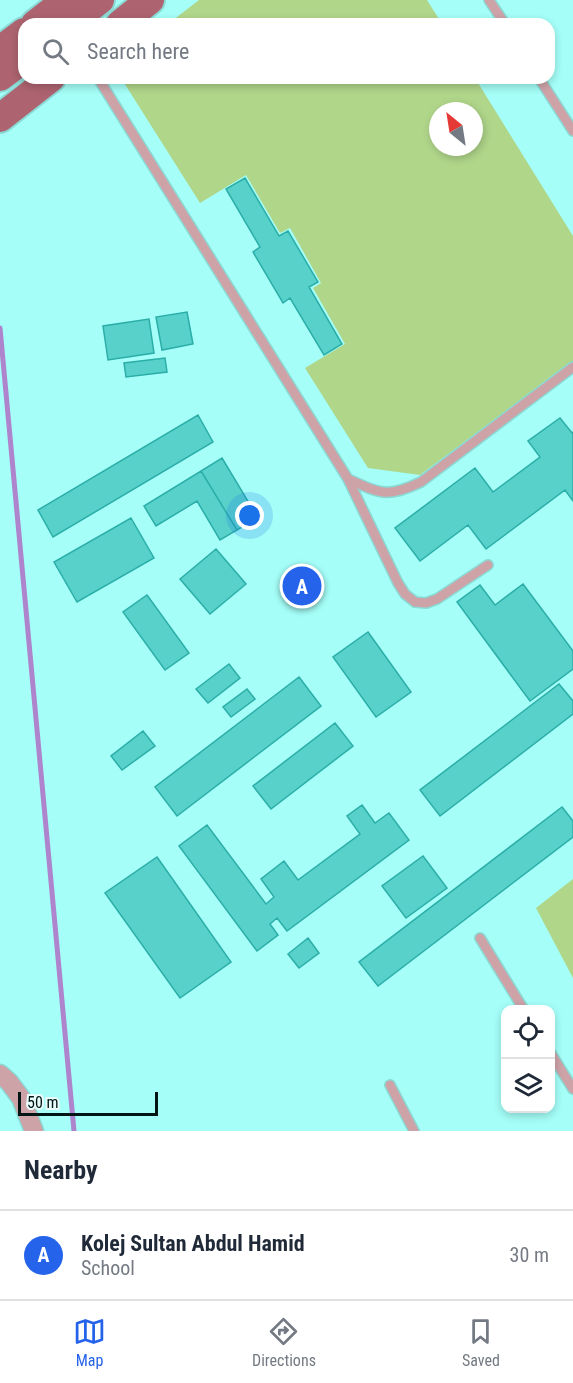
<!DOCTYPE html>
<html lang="en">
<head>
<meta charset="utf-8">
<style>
	body { margin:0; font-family:"Roboto Condensed",sans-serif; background:#f2f2f3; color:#1f2937 }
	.controls { position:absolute; right:18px; bottom:18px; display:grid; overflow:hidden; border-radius:12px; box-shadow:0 3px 9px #0003 }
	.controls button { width:54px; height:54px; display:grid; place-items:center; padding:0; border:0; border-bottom:2px solid #e0e1e3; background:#fff; color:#1f2937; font:30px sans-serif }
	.compass { position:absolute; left:429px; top:102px; width:54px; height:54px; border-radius:50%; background:#fff; box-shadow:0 3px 9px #0003; rotate:330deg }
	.scale { position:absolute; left:18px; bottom:15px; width:140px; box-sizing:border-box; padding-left:6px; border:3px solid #001514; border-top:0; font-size:16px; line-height:21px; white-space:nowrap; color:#001514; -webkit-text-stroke:4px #e9fdfc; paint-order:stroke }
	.you { position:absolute; left:250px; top:516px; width:21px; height:21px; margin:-15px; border:4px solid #fff; border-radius:50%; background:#1a73e8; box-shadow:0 0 0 9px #1a73e833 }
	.badge { display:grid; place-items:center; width:39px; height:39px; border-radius:50%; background:#2563eb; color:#fff; font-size:20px; font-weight:700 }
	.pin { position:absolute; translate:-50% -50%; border:3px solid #fff; box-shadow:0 2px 6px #0006 }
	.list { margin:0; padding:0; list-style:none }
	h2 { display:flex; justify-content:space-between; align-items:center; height:78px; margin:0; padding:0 24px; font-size:26px }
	h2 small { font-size:20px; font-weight:400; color:#747a83 }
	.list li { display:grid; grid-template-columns:39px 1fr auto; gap:18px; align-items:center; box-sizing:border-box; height:90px; padding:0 24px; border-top:2px solid #e0e1e3 }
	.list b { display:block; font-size:22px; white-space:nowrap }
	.list p { margin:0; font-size:20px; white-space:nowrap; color:#747a83 }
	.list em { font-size:20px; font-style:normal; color:#747a83 }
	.icon { flex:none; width:33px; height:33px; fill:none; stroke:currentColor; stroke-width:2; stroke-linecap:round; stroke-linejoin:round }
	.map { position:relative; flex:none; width:573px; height:1131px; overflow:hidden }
	.search { position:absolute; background:#fff; box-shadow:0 3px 9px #0003; left:18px; right:18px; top:18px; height:66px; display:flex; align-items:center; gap:15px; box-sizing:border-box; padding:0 21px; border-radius:18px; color:#747a83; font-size:22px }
	.sheet { height:168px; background:#fff }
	nav { display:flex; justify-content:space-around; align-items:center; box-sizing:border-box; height:84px; border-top:2px solid #e0e1e3; background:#fff; font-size:16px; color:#747a83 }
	nav a { display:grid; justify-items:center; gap:3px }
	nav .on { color:#2563eb }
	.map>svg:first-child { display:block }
</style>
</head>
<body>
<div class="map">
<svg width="573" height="1131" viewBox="0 0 573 1131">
	<rect width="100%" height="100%" fill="#a5fef8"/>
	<path fill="#b0d68a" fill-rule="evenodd" d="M 199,0 L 427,0 L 442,24 L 168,24 Z
		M 121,78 L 475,78 L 573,236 L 573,361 L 420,475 L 368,468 L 305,368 L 345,344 L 313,288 L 321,283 L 290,228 L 280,233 L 246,175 L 200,203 ZM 438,111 L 474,111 L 474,147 L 438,147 Z
		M 573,879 L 573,978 L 536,908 Z"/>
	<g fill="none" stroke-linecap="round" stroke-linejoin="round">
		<path stroke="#ae84cc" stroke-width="5" d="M 0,328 L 74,1131"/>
	</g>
	<path fill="#58d1ca" stroke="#2baea8" stroke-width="1.5" d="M 245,178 L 279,236 L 288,231 L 318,282 L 309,287 L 342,344 L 324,355 L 290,298 L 283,303 L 253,252 L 260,247 L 226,189 Z
		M 187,312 L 193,344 L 162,350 L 156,317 Z
		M 149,319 L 154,353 L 108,360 L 103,326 Z
		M 165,358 L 167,372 L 126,377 L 124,363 Z
		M 198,415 L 213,442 L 53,537 L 38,510 Z
		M 560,418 L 572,433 L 573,432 L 573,501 L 565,490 L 486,549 L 468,525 L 420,561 L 395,528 L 475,468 L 493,492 L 540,457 L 528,441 Z
		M 222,458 L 258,518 L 237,530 L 201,471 Z
		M 201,471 L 237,530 L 220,540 L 197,501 L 156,526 L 144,506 Z
		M 131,518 L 154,558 L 77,602 L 54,562 Z
		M 216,549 L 246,584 L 210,614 L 180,579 Z
		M 523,584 L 573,651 L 573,669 L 530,701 L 457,602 L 480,585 L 495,605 Z
		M 147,595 L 189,653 L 165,670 L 123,612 Z
		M 368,632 L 411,692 L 376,717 L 333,657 Z
		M 229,664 L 240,678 L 208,703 L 196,689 Z
		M 299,677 L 321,706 L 177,816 L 155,787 Z
		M 559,684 L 573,701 L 573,714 L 440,816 L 420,790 Z
		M 247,689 L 255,699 L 231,717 L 223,707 Z
		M 335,723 L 353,746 L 271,809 L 253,786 Z
		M 143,731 L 155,746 L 122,770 L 111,756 Z
		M 362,805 L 375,823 L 389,813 L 409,840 L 287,931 L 277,918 L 270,924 L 278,935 L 257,951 L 179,846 L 207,825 L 266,904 L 274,897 L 261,879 L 284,861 L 298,880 L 360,834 L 347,816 Z
		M 562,807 L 573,821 L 573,837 L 378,986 L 359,962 Z
		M 423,856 L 447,888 L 406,918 L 382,886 Z
		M 157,857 L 231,962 L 180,998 L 105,893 Z
		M 308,938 L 319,953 L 299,968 L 288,954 Z"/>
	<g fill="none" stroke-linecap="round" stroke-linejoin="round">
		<defs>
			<path id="lane" d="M 489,0 L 505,24
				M 98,78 L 348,479 C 381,494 388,498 421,482 L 573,367
				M 539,78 L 573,131
				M 348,479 L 398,583 L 405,594 L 415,602 L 426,603 L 437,599 L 488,565
				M 480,938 L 524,1010
				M 550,1052 L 573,1089
				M 390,1085 L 414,1131"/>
			<path id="street" d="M 0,1074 L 9,1082 L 21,1098 L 34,1131"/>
			<path id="primary" d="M 35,24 L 66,0
				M 69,24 L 100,0
				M 120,24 L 150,0
				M 0,50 L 24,32
				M 0,77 L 24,59
				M 0,118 L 51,78"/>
		</defs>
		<use href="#lane" stroke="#8bd9d4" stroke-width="12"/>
		<use href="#street" stroke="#8bd9d4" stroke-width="21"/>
		<use href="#primary" stroke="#8bd9d4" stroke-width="32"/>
		<use href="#lane" stroke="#cda3a8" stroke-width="9"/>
		<use href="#street" stroke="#cda3a8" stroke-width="18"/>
		<use href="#primary" stroke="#ad6470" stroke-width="28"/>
	</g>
</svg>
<div class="controls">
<button><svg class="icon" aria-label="locate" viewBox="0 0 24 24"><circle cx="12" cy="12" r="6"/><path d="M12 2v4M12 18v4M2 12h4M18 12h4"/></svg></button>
<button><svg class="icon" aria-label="layers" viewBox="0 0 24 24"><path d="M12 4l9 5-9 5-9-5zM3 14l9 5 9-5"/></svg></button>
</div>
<svg class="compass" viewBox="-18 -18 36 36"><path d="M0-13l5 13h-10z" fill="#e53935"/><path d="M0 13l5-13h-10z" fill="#747a83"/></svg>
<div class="scale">50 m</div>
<div class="you"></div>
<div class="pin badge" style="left:302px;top:586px">A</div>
<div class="search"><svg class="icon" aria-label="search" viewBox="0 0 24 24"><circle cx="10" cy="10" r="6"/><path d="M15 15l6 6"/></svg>Search here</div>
</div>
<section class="sheet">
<h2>Nearby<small></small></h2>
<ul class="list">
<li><span class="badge">A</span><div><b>Kolej Sultan Abdul Hamid</b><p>School</p></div><em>30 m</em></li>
</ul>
</section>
<nav>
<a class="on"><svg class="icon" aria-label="map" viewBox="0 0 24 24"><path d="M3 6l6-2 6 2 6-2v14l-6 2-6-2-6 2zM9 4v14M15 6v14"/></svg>Map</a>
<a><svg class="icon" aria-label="directions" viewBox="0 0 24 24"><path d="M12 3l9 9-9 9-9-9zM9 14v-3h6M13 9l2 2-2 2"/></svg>Directions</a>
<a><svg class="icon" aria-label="saved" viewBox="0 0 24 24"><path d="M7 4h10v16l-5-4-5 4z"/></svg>Saved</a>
</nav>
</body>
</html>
